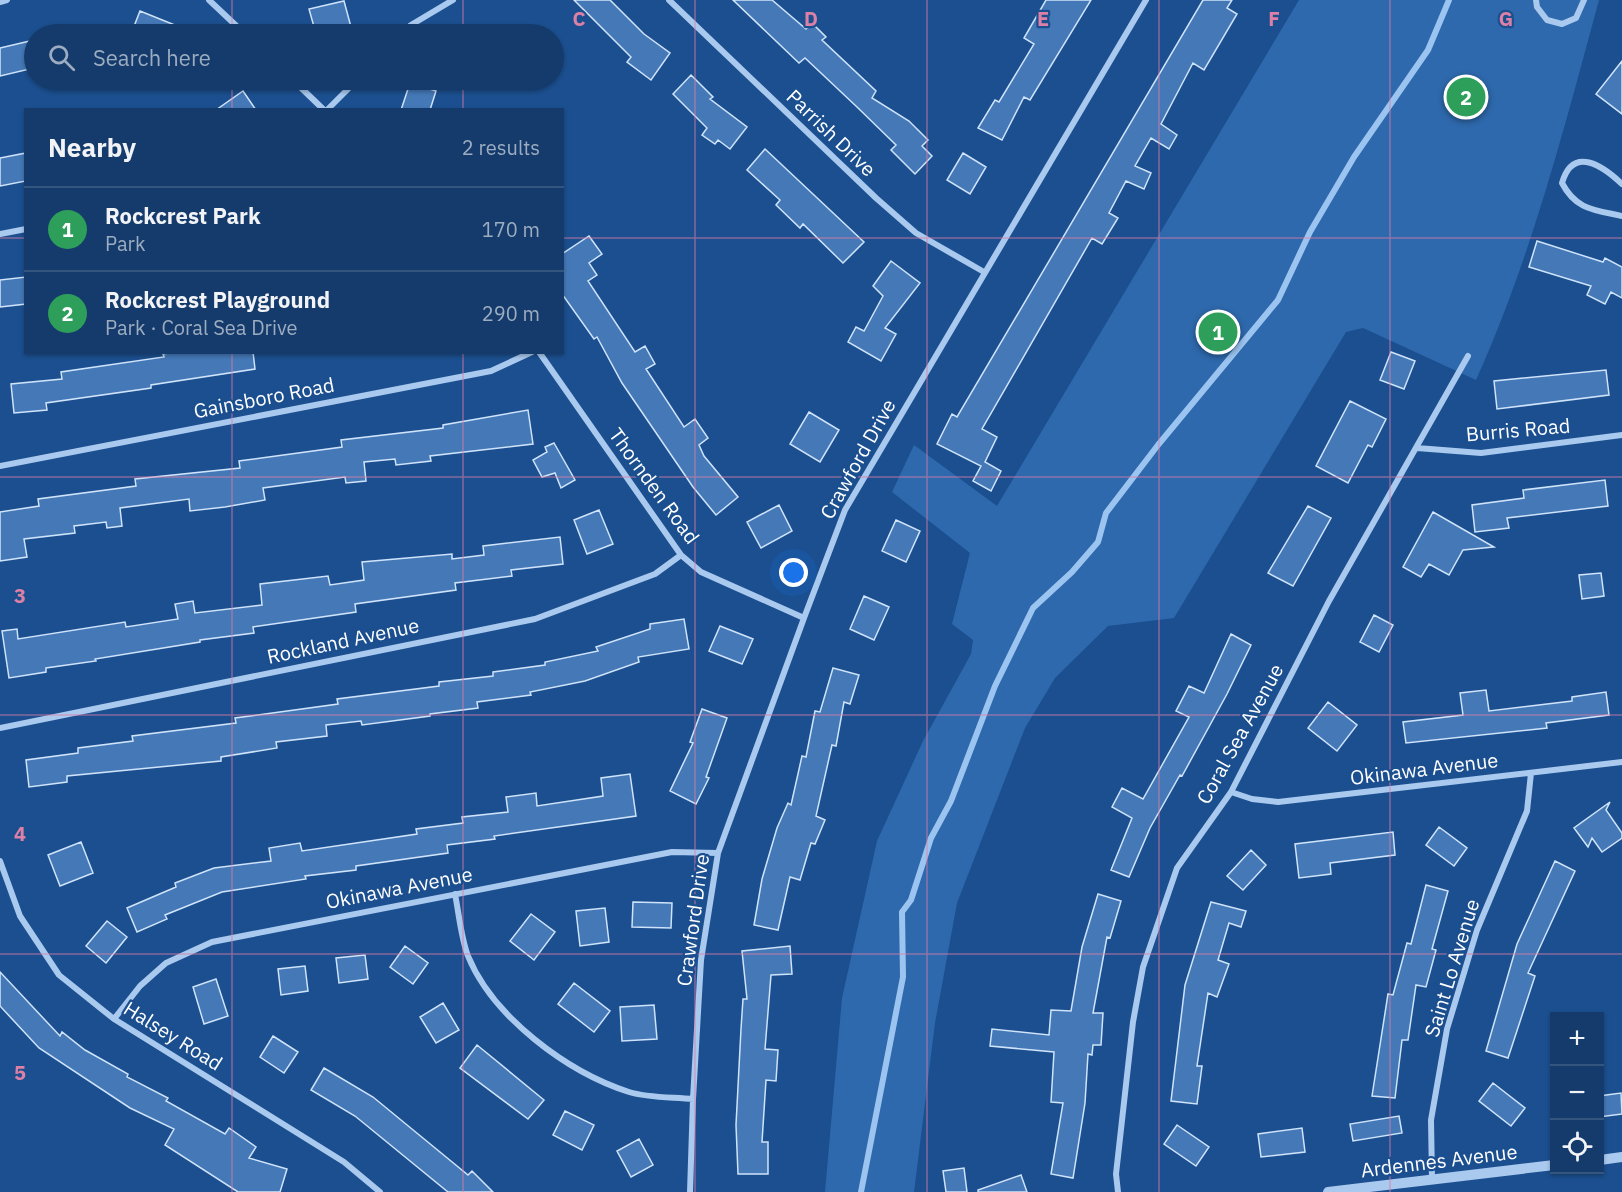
<!DOCTYPE html>
<html lang="en">
<head>
<meta charset="utf-8">
<style>
	body { margin:0; font-family:"IBM Plex Sans",sans-serif; background:#214673; color:#f1f3f6 }
	.controls { position:absolute; right:18px; bottom:18px; display:grid; overflow:hidden; border-radius:0px; box-shadow:0 2px 4px #0004 }
	.controls button { width:54px; height:54px; display:grid; place-items:center; padding:0; border:0; border-bottom:2px solid #33557e; background:#143b6b; color:#f1f3f6; font:30px sans-serif }
	.you { position:absolute; left:794px; top:573px; width:21px; height:21px; margin:-15px; border:4px solid #fff; border-radius:50%; background:#1a73e8; box-shadow:0 0 0 9px #1a73e833 }
	.badge { display:grid; place-items:center; width:39px; height:39px; border-radius:50%; background:#d6ab8b; color:#fff; font-size:20px; font-weight:700 }
	.pin { position:absolute; translate:-50% -50%; border:3px solid #fff; box-shadow:0 2px 6px #0006 }
	.list { margin:0; padding:0; list-style:none }
	h2 { display:flex; justify-content:space-between; align-items:center; height:78px; margin:0; padding:0 24px; font-size:26px }
	h2 small { font-size:20px; font-weight:400; color:#9dadc1 }
	.list li { display:grid; grid-template-columns:39px 1fr auto; gap:18px; align-items:center; box-sizing:border-box; height:84px; padding:0 24px; border-top:2px solid #33557e }
	.list b { display:block; font-size:22px; white-space:nowrap }
	.list p { margin:0; font-size:20px; white-space:nowrap; color:#9dadc1 }
	.list em { font-size:20px; font-style:normal; color:#9dadc1 }
	.icon { flex:none; width:33px; height:33px; fill:none; stroke:currentColor; stroke-width:2; stroke-linecap:round; stroke-linejoin:round }
	.map { position:relative; flex:none; width:1622px; height:1192px; overflow:hidden }
	.search { position:absolute; background:#143b6b; box-shadow:0 2px 4px #0004; left:24px; top:24px; width:540px; height:66px; display:flex; align-items:center; gap:15px; box-sizing:border-box; padding:0 21px; border-radius:33px; color:#9dadc1; font-size:22px }
	.panel { position:absolute; background:#143b6b; box-shadow:0 2px 4px #0004; left:24px; top:108px; width:540px; height:246px; border-radius:0px }
	.map>svg:first-child { display:block }
</style>
</head>
<body>
<div class="map">
<svg width="1622" height="1192" viewBox="0 0 1622 1192">
	<rect width="100%" height="100%" fill="#1b4f8f"/>
	<path fill="#2e69ad" d="M 1299,0 L 1599,0 C 1564,129 1531,258 1476,380 L 1363,328 L 1346,332 L 1174,618 L 1108,626 L 1055,678 L 1025,728 L 957,903 L 935,1023 L 914,1192 L 825,1192 L 842,998 L 877,841 L 923,741 L 971,654 L 973,640 L 952,624 L 970,553 L 892,492 L 914,445 L 997,506 Z"/>
	<g fill="none" stroke-linecap="round" stroke-linejoin="round">
		<path stroke="#9cc4f0" stroke-width="6" d="M 861,1192 L 903,977 L 902,912 L 911,900 L 931,838 L 951,801 L 995,686 L 1033,608 L 1072,572 L 1098,542 L 1106,513 L 1158,445 L 1278,300 L 1310,232 L 1354,157 L 1428,50 L 1449,0"/>
	</g>
	<path fill="#4478b7" stroke="#cfe3fa" stroke-width="1.5" d="M 574,0 L 610,0 L 644,34 L 670,53 L 651,80 L 627,62 L 631,57 Z
		M 733,0 L 772,0 L 806,29 L 812,23 L 826,37 L 822,40 L 876,91 L 872,98 L 909,121 L 928,140 L 922,146 L 932,156 L 915,174 L 891,150 L 896,145 L 857,107 L 805,58 L 799,63 Z
		M 1046,0 L 1091,0 L 1030,100 L 1024,97 L 1002,140 L 978,128 L 995,100 L 999,102 L 1034,44 L 1024,38 Z
		M 1203,0 L 1232,0 L 1227,8 L 1237,14 L 1204,70 L 1193,63 L 1161,124 L 1177,135 L 1169,149 L 1151,138 L 1135,166 L 1151,173 L 1144,189 L 1126,181 L 1109,213 L 1118,218 L 1102,244 L 1092,238 L 982,429 L 997,437 L 985,462 L 1001,471 L 991,491 L 973,481 L 981,466 L 937,444 L 952,414 L 957,417 Z
		M 344,1 L 351,27 L 316,34 L 309,9 Z
		M 140,11 L 197,34 L 131,34 Z
		M 34,40 L 34,68 L 0,76 L 0,48 Z
		M 1622,61 L 1622,114 L 1596,94 Z
		M 691,75 L 713,97 L 710,99 L 747,127 L 730,149 L 718,140 L 715,144 L 702,135 L 707,128 L 673,94 Z
		M 410,83 L 436,91 L 430,110 L 401,110 Z
		M 243,91 L 256,110 L 216,110 Z
		M 765,149 L 864,242 L 843,263 L 803,224 L 800,228 L 776,205 L 780,200 L 747,170 Z
		M 26,153 L 26,181 L 0,186 L 0,158 Z
		M 963,153 L 986,167 L 970,194 L 947,180 Z
		M 589,236 L 602,254 L 589,263 L 597,275 L 588,281 L 635,352 L 645,346 L 655,364 L 646,369 L 684,427 L 695,419 L 708,438 L 699,445 L 704,456 L 738,497 L 716,515 L 693,487 L 622,383 L 597,337 L 594,339 L 562,294 L 562,254 Z
		M 1537,241 L 1603,262 L 1605,258 L 1622,267 L 1622,298 L 1611,292 L 1605,304 L 1587,295 L 1591,286 L 1529,267 Z
		M 891,261 L 920,283 L 885,328 L 896,334 L 881,361 L 848,342 L 856,327 L 864,331 L 883,296 L 873,286 Z
		M 26,277 L 26,304 L 0,307 L 0,280 Z
		M 174,352 L 253,352 L 255,369 L 151,385 L 151,388 L 46,403 L 47,410 L 14,413 L 11,384 L 62,379 L 61,372 L 164,357 L 163,354 Z
		M 1391,352 L 1415,361 L 1404,389 L 1380,380 Z
		M 1606,370 L 1609,395 L 1497,409 L 1494,381 Z
		M 1350,401 L 1386,419 L 1372,447 L 1368,445 L 1348,483 L 1316,466 Z
		M 528,410 L 533,444 L 430,456 L 431,461 L 396,465 L 395,459 L 364,462 L 366,481 L 346,483 L 345,477 L 263,488 L 265,500 L 225,507 L 190,511 L 189,499 L 120,508 L 122,526 L 107,528 L 106,522 L 74,526 L 75,533 L 24,539 L 27,557 L 0,561 L 0,512 L 39,506 L 38,499 L 136,486 L 135,479 L 240,468 L 239,461 L 342,447 L 341,440 L 443,428 L 443,425 Z
		M 809,412 L 839,430 L 820,462 L 790,444 Z
		M 554,443 L 575,480 L 561,488 L 555,473 L 542,477 L 533,460 L 547,452 L 545,447 Z
		M 1605,480 L 1608,506 L 1507,518 L 1509,528 L 1475,532 L 1472,505 L 1524,498 L 1523,490 Z
		M 779,505 L 792,531 L 761,548 L 747,522 Z
		M 1308,506 L 1331,518 L 1293,586 L 1268,573 Z
		M 599,510 L 613,544 L 587,554 L 574,520 Z
		M 1433,512 L 1494,547 L 1463,550 L 1449,575 L 1429,564 L 1421,577 L 1403,567 Z
		M 896,520 L 920,531 L 906,562 L 882,551 Z
		M 560,537 L 563,564 L 511,570 L 512,576 L 455,583 L 456,590 L 355,604 L 356,612 L 253,627 L 254,633 L 200,640 L 200,642 L 95,659 L 96,661 L 46,668 L 46,672 L 9,678 L 2,631 L 17,629 L 18,639 L 125,622 L 126,627 L 178,619 L 175,604 L 193,601 L 195,613 L 262,605 L 260,584 L 328,576 L 330,585 L 364,580 L 362,562 L 452,554 L 452,559 L 484,555 L 483,546 Z
		M 1601,573 L 1604,596 L 1582,599 L 1579,575 Z
		M 864,596 L 889,607 L 874,640 L 850,629 Z
		M 1374,615 L 1393,625 L 1379,652 L 1360,642 Z
		M 684,619 L 689,649 L 638,657 L 639,662 L 585,681 L 530,692 L 531,695 L 477,702 L 478,708 L 430,714 L 430,716 L 362,725 L 361,721 L 326,725 L 327,736 L 276,742 L 277,748 L 221,757 L 221,761 L 67,776 L 67,782 L 29,787 L 26,760 L 78,753 L 78,748 L 133,741 L 132,736 L 236,723 L 235,718 L 338,704 L 337,699 L 439,686 L 439,682 L 493,676 L 493,672 L 545,665 L 545,662 L 598,651 L 596,647 L 650,629 L 650,624 Z
		M 720,626 L 753,639 L 742,664 L 709,651 Z
		M 1231,634 L 1251,645 L 1227,694 L 1182,776 L 1180,775 L 1150,828 L 1129,877 L 1111,870 L 1132,818 L 1112,807 L 1122,788 L 1143,799 L 1189,717 L 1176,711 L 1189,686 L 1204,693 Z
		M 833,668 L 859,675 L 850,704 L 844,702 L 836,746 L 832,745 L 816,816 L 825,820 L 815,844 L 811,843 L 800,880 L 790,877 L 778,930 L 754,925 L 762,879 L 777,828 L 788,803 L 791,805 L 802,756 L 806,757 L 815,711 L 820,712 Z
		M 1486,690 L 1489,711 L 1572,701 L 1572,697 L 1606,692 L 1609,715 L 1546,723 L 1547,728 L 1406,743 L 1403,722 L 1463,715 L 1460,693 Z
		M 1328,702 L 1357,725 L 1337,751 L 1308,728 Z
		M 702,709 L 727,718 L 706,777 L 709,778 L 696,804 L 670,791 L 693,743 L 690,742 Z
		M 630,774 L 636,816 L 494,836 L 495,839 L 447,845 L 448,853 L 356,866 L 356,870 L 305,876 L 306,879 L 222,892 L 165,915 L 167,919 L 137,932 L 127,908 L 176,887 L 175,883 L 214,868 L 271,861 L 269,848 L 300,843 L 302,851 L 417,834 L 416,829 L 463,823 L 462,817 L 508,812 L 506,797 L 536,793 L 537,806 L 603,796 L 601,778 Z
		M 1610,802 L 1606,810 L 1622,833 L 1622,838 L 1602,852 L 1592,838 L 1588,847 L 1574,828 Z
		M 1439,827 L 1467,848 L 1454,866 L 1426,845 Z
		M 1393,832 L 1395,855 L 1330,863 L 1331,874 L 1299,878 L 1295,844 Z
		M 81,842 L 93,873 L 60,886 L 48,855 Z
		M 1251,850 L 1266,865 L 1243,890 L 1227,876 Z
		M 1555,861 L 1575,871 L 1528,973 L 1535,976 L 1508,1058 L 1486,1051 L 1517,944 Z
		M 1426,885 L 1448,891 L 1432,949 L 1436,950 L 1426,987 L 1416,985 L 1408,1040 L 1402,1040 L 1395,1098 L 1372,1096 L 1388,994 L 1393,995 L 1407,943 L 1411,944 Z
		M 1098,894 L 1121,901 L 1110,938 L 1107,937 L 1093,1013 L 1103,1013 L 1101,1045 L 1093,1045 L 1092,1055 L 1088,1054 L 1085,1103 L 1073,1178 L 1051,1174 L 1063,1103 L 1051,1102 L 1054,1052 L 990,1046 L 992,1029 L 1049,1035 L 1051,1010 L 1071,1011 L 1082,947 Z
		M 633,902 L 672,903 L 671,928 L 632,927 Z
		M 1211,902 L 1246,911 L 1241,927 L 1229,923 L 1218,960 L 1229,964 L 1217,997 L 1208,993 L 1197,1066 L 1202,1066 L 1197,1104 L 1171,1101 L 1185,985 Z
		M 605,908 L 609,942 L 580,946 L 576,911 Z
		M 531,914 L 555,932 L 534,960 L 510,941 Z
		M 107,921 L 127,937 L 106,963 L 86,946 Z
		M 405,946 L 428,963 L 413,984 L 390,967 Z
		M 790,946 L 792,974 L 771,975 L 765,1049 L 778,1050 L 776,1081 L 766,1080 L 762,1142 L 768,1142 L 768,1174 L 738,1174 L 736,1125 L 741,1029 L 743,999 L 747,999 L 742,951 Z
		M 365,955 L 368,979 L 339,983 L 336,958 Z
		M 305,966 L 308,991 L 281,995 L 278,969 Z
		M 0,972 L 60,1036 L 62,1032 L 85,1050 L 128,1074 L 127,1077 L 168,1098 L 166,1101 L 225,1134 L 229,1128 L 256,1147 L 249,1158 L 287,1169 L 280,1192 L 238,1192 L 165,1145 L 174,1129 L 130,1108 L 39,1048 L 0,1006 Z
		M 216,979 L 228,1016 L 204,1024 L 193,987 Z
		M 574,983 L 610,1011 L 594,1032 L 558,1004 Z
		M 443,1003 L 459,1030 L 436,1043 L 420,1017 Z
		M 654,1005 L 657,1039 L 622,1041 L 620,1007 Z
		M 273,1036 L 298,1052 L 284,1073 L 260,1057 Z
		M 477,1045 L 544,1100 L 528,1119 L 460,1068 Z
		M 324,1068 L 373,1097 L 468,1175 L 472,1171 L 493,1192 L 448,1192 L 355,1116 L 311,1090 Z
		M 1493,1083 L 1525,1108 L 1511,1126 L 1479,1101 Z
		M 1621,1093 L 1622,1114 L 1599,1117 L 1599,1096 Z
		M 565,1111 L 594,1125 L 582,1150 L 553,1135 Z
		M 1399,1116 L 1402,1133 L 1353,1141 L 1350,1124 Z
		M 1177,1125 L 1209,1147 L 1196,1166 L 1164,1144 Z
		M 1302,1128 L 1305,1152 L 1261,1157 L 1258,1134 Z
		M 639,1139 L 653,1165 L 631,1177 L 617,1151 Z
		M 964,1168 L 967,1192 L 946,1192 L 943,1171 Z
		M 1021,1175 L 1027,1192 L 978,1192 L 978,1190 Z"/>
	<g fill="none" stroke-linecap="round" stroke-linejoin="round">
		<path stroke="#a9c9ee" stroke-width="6" d="M 209,0 L 245,34
			M 669,0 L 876,198 L 916,233 L 984,272
			M 1536,0 L 1537,7 L 1547,20 L 1562,24 L 1576,18 L 1584,0
			M 0,2 L 7,0
			M 401,34 L 411,25 L 453,0
			M 293,80 L 324,110
			M 327,110 L 357,80
			M 1622,184 C 1603,166 1573,145 1562,183 C 1576,210 1595,210 1622,216
			M 0,234 L 26,229
			M 539,352 L 681,555 L 701,572 L 804,618
			M 1417,448 L 1481,453 L 1622,435
			M 0,466 L 491,371 L 532,352
			M 0,728 L 535,619 L 655,574 L 681,555
			M 1231,792 L 1252,799 L 1278,802 L 1622,762
			M 0,861 L 20,916 L 59,975 L 114,1019 L 344,1162 L 380,1192
			M 455,894 C 459,914 461,938 468,956 C 493,1017 567,1072 629,1092 C 648,1098 673,1097 693,1099
			M 114,1019 L 140,986 L 166,963 L 212,942 L 672,852 L 718,853
			M 1432,1179 L 1431,1120 L 1447,1029 L 1477,930 L 1527,811 L 1531,773
			M 690,1192 L 693,1099 L 701,960 L 718,853 L 804,618 L 845,510 L 1146,0
			M 1118,1192 L 1116,1174 L 1133,1022 L 1143,967 L 1177,868 L 1231,792 L 1329,601 L 1468,356"/>
		<path stroke="#a9c9ee" stroke-width="10" d="M 1600,1160 L 1622,1157
			M 1328,1192 L 1554,1165"/>
	</g>
	<path fill="none" stroke="#dd80a5" stroke-width="1.5" stroke-opacity="0.55" d="M 232,0 L 232,34M 463,0 L 463,34M 695,0 L 695,1192M 927,0 L 927,1192M 1159,0 L 1159,1192M 1390,0 L 1390,1192M 232,80 L 232,110M 463,80 L 463,110M 0,238 L 26,238M 562,238 L 1622,238M 232,352 L 232,1192M 463,352 L 463,1192M 0,477 L 1622,477M 0,715 L 1622,715M 0,954 L 1622,954"/>
	<g text-anchor="middle" stroke-width="4.5" stroke-linejoin="round" paint-order="stroke">
		<g font-size="20" fill="#fff" stroke="#1b4f8f">
			<text transform="translate(831 133) rotate(44)" y="7">Parrish Drive</text>
			<text transform="translate(264 398) rotate(-11)" y="7">Gainsboro Road</text>
			<text transform="translate(1518 430) rotate(-5)" y="7">Burris Road</text>
			<text transform="translate(858 459) rotate(-61)" y="7">Crawford Drive</text>
			<text transform="translate(654 486) rotate(54)" y="7">Thornden Road</text>
			<text transform="translate(343 641) rotate(-12)" y="7">Rockland Avenue</text>
			<text transform="translate(1240 734) rotate(-61)" y="7">Coral Sea Avenue</text>
			<text transform="translate(1424 769) rotate(-7)" y="7">Okinawa Avenue</text>
			<text transform="translate(399 888) rotate(-11)" y="7">Okinawa Avenue</text>
			<text transform="translate(693 920) rotate(-82)" y="7">Crawford Drive</text>
			<text transform="translate(1452 968) rotate(-73)" y="7">Saint Lo Avenue</text>
			<text transform="translate(173 1036) rotate(32)" y="7">Halsey Road</text>
			<text transform="translate(1439 1161) rotate(-7)" y="7">Ardennes Avenue</text>
		</g>
	</g>
	<g font-size="20" text-anchor="middle" font-weight="bold" fill="#dd80a5" stroke="#1b4f8f" stroke-width="4.5" stroke-linejoin="round" paint-order="stroke">
		<text x="579" y="26">C</text>
		<text x="811" y="26">D</text>
		<text x="1043" y="26">E</text>
		<text x="1274" y="26">F</text>
		<text x="1506" y="26">G</text>
		<text x="20" y="603">3</text>
		<text x="20" y="841">4</text>
		<text x="20" y="1080">5</text>
	</g>
</svg>
<div class="controls">
<button>+</button>
<button>−</button>
<button><svg class="icon" aria-label="locate" viewBox="0 0 24 24"><circle cx="12" cy="12" r="6"/><path d="M12 2v4M12 18v4M2 12h4M18 12h4"/></svg></button>
</div>
<div class="you"></div>
<div class="pin badge" style="left:1218px;top:332px;background:#2e9e5b">1</div>
<div class="pin badge" style="left:1466px;top:97px;background:#2e9e5b">2</div>
<div class="search"><svg class="icon" aria-label="search" viewBox="0 0 24 24"><circle cx="10" cy="10" r="6"/><path d="M15 15l6 6"/></svg>Search here</div>
<section class="panel">
<h2>Nearby<small>2 results</small></h2>
<ul class="list">
<li><span class="badge" style="background:#2e9e5b">1</span><div><b>Rockcrest Park</b><p>Park</p></div><em>170 m</em></li>
<li><span class="badge" style="background:#2e9e5b">2</span><div><b>Rockcrest Playground</b><p>Park · Coral Sea Drive</p></div><em>290 m</em></li>
</ul>
</section>
</div>
</body>
</html>
